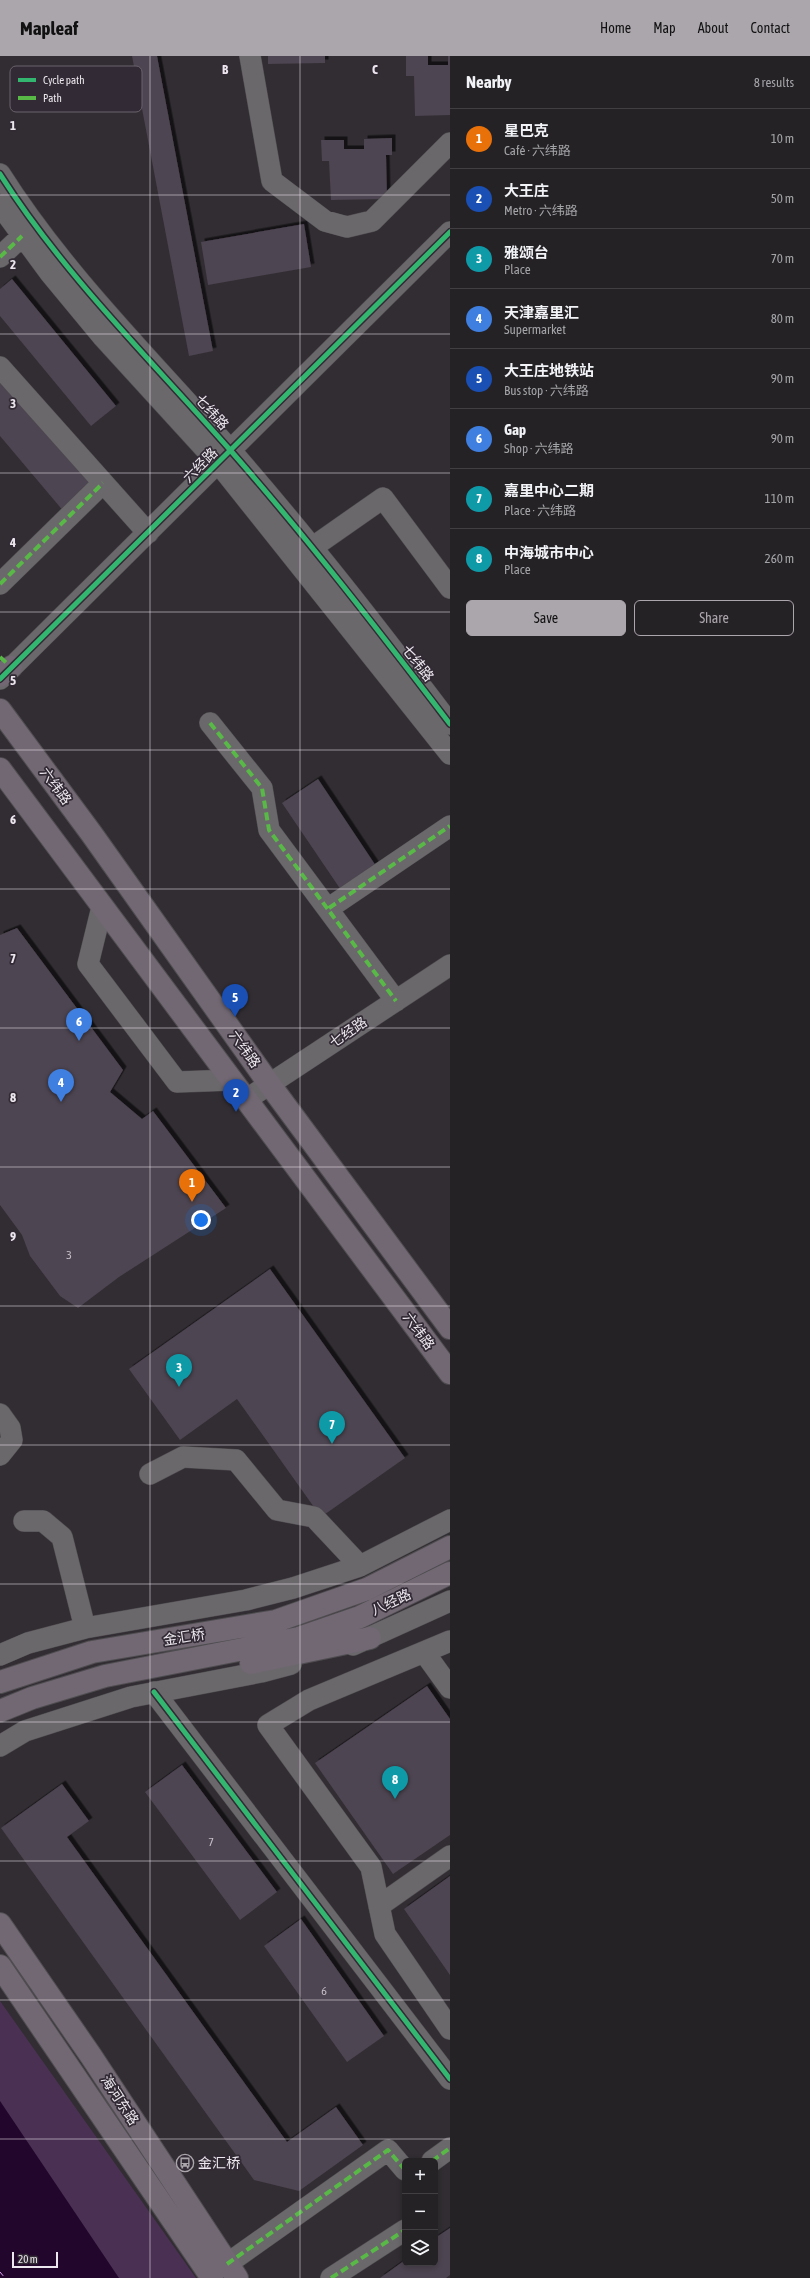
<!DOCTYPE html>
<html lang="en">
<head>
<meta charset="utf-8">
<style>
	body { margin:0; font-family:"Asap Condensed","Noto Sans SC",sans-serif; background:#2d2a2e; color:#f1f3f6 }
	.controls { position:absolute; right:12px; bottom:12px; display:grid; overflow:hidden; border-radius:6px; box-shadow:0 2px 6px #0003 }
	.controls button { width:36px; height:36px; display:grid; place-items:center; padding:0; border:0; border-bottom:1px solid #423f43; background:#252226; color:#f1f3f6; font:20px sans-serif }
	.scale { position:absolute; left:12px; bottom:10px; width:46px; box-sizing:border-box; padding-left:4px; border:2px solid #ece7ee; border-top:0; font-size:11px; line-height:14px; white-space:nowrap; color:#ece7ee; -webkit-text-stroke:3px #322a35; paint-order:stroke }
	.you { position:absolute; left:201px; top:1164px; width:14px; height:14px; margin:-10px; border:3px solid #fff; border-radius:50%; background:#1a73e8; box-shadow:0 0 0 6px #1a73e833 }
	.badge { display:grid; place-items:center; width:26px; height:26px; border-radius:50%; background:#aba6ac; color:#fff; font-size:13px; font-weight:700 }
	.pin { position:absolute; translate:-50% -33px; filter:drop-shadow(0 1px 2px #0008) }
	.pin::after { content:''; position:absolute; top:21px; width:14px; height:12px; background:inherit; clip-path:polygon(0 0,100% 0,50% 100%) }
	.list { margin:0; padding:0; list-style:none }
	h2 { display:flex; justify-content:space-between; align-items:center; height:52px; margin:0; padding:0 16px; font-size:17px }
	h2 small { font-size:13px; font-weight:400; color:#a3a4a7 }
	.list li { display:grid; grid-template-columns:26px 1fr auto; gap:12px; align-items:center; box-sizing:border-box; height:60px; padding:0 16px; border-top:1px solid #423f43 }
	.list b { display:block; font-size:15px; white-space:nowrap }
	.list p { margin:0; font-size:13px; white-space:nowrap; color:#a3a4a7 }
	.list em { font-size:13px; font-style:normal; color:#a3a4a7 }
	.actions { display:flex; gap:8px; padding:12px 16px }
	.actions a { flex:1; padding:9px 0; border:1px solid #aba6ac; border-radius:6px; text-align:center; font-size:14px; color:#aba6ac }
	.actions .main { background:#aba6ac; color:#111 }
	.icon { flex:none; width:22px; height:22px; fill:none; stroke:currentColor; stroke-width:2; stroke-linecap:round; stroke-linejoin:round }
	.map { position:relative; flex:none; width:450px; height:2222px; overflow:hidden }
	header { display:flex; align-items:center; gap:24px; box-sizing:border-box; height:56px; padding:0 20px; background:#aba6ac; color:#111 }
	header strong { font-size:19px }
	nav { display:flex; gap:22px; margin-inline-start:auto; font-size:14px }
	main { display:flex }
	aside { flex:1; background:#252226 }
	.map>svg:first-child { display:block }
</style>
</head>
<body>
<header>
<strong>Mapleaf</strong>
<nav><a>Home</a><a>Map</a><a>About</a><a>Contact</a></nav>
</header>
<main>
<div class="map">
<svg width="450" height="2222" viewBox="0 0 450 2222">
	<defs>
		<filter id="shadow"><feDropShadow dx="3.5" dy="-3.5" stdDeviation="0" flood-color="#0009"/></filter>
	</defs>
	<rect width="100%" height="100%" fill="#312d32"/>
	<path fill="#4a3153" d="M 0,1945 L 196,2222 L 0,2222 Z"/>
	<path fill="#22062c" d="M 0,2045 L 119,2222 L 0,2222 Z"/>
	<g fill="none" stroke-linecap="round" stroke-linejoin="round">
		<path stroke="#e3a5fb" stroke-width="1" stroke-dasharray="5 4" stroke-linecap="butt" d="M 0,2216 L 5,2222"/>
	</g>
	<path fill="#4d4451" filter="url(#shadow)" d="M 132,0 L 157,0 L 213,295 L 189,300 Z
		M 268,0 L 325,0 L 325,7 L 268,8 Z
		M 406,0 L 428,0 L 428,9 L 448,9 L 448,0 L 450,0 L 450,59 L 415,60 L 414,20 L 406,20 Z
		M 392,82 L 392,99 L 386,99 L 387,143 L 331,144 L 329,105 L 322,105 L 321,84 L 344,84 L 344,93 L 364,93 L 364,83 Z
		M 304,168 L 311,211 L 208,229 L 201,186 Z
		M 12,223 L 116,350 L 91,370 L 0,260 L 0,233 Z
		M 0,316 L 97,430 L 65,457 L 0,380 Z
		M 318,723 L 378,813 L 343,837 L 282,747 Z
		M 17,872 L 123,1014 L 110,1036 L 142,1063 L 153,1055 L 226,1152 L 119,1221 L 78,1252 L 60,1240 L 30,1200 L 22,1179 L 0,1149 L 0,879 Z
		M 270,1213 L 405,1402 L 321,1461 L 237,1343 L 180,1384 L 129,1313 Z
		M 427,1630 L 450,1663 L 450,1779 L 393,1818 L 315,1707 Z
		M 182,1709 L 277,1836 L 240,1864 L 145,1736 Z
		M 62,1728 L 89,1765 L 67,1781 L 287,2086 L 336,2051 L 363,2089 L 299,2135 L 254,2124 L 1,1772 Z
		M 450,1820 L 450,1919 L 404,1853 Z
		M 301,1863 L 384,1980 L 347,2006 L 264,1890 Z
		M 450,2172 L 450,2219 L 446,2222 L 380,2222 L 405,2204 L 405,2207 L 435,2207 L 435,2182 Z"/>
	<g fill="none" stroke-linecap="round" stroke-linejoin="round">
		<defs>
			<path id="minor" d="M 250,0 L 272,125 L 325,165 L 347,171 L 372,165 L 450,87
				M 0,118 C 64,219 152,305 231,395 C 308,483 379,575 450,668
				M 0,149 L 50,217 L 103,281 L 219,408 L 450,698
				M 0,201 L 22,180
				M 0,311 L 148,477
				M 313,491 L 383,442 L 450,532
				M 0,528 L 103,427
				M 0,623 L 450,176
				M 210,667 L 262,732 L 269,774 L 396,945
				M 102,851 L 88,908 L 177,1026 L 232,1024
				M 329,852 L 450,770
				M 247,1043 L 450,909
				M 0,1358 L 10,1372 L 12,1384 L 0,1399
				M 150,1418 L 183,1401 L 236,1404 L 277,1454 L 314,1461 L 360,1510
				M 24,1465 L 43,1465 L 62,1481 L 85,1572
				M 450,1585 L 309,1644 L 268,1669 L 371,1811 L 385,1878 L 450,1973
				M 353,1589 L 450,1545
				M 424,1596 L 450,1632
				M 0,1599 L 28,1587 L 85,1572 L 246,1544 L 293,1532 L 360,1510 L 450,1464
				M 154,1636 L 450,2023
				M 0,1690 L 25,1675 L 131,1641 L 261,1616 L 291,1608
				M 379,1850 L 450,1800
				M 432,2105 L 450,2092
				M 227,2208 L 388,2094 L 405,2114
				M 331,2222 L 405,2174"/>
			<path id="major" d="M 0,620 L 11,611
				M 0,654 L 91,777 L 270,1029 L 450,1272
				M 0,713 L 450,1317
				M 251,1607 L 370,1582
				M 0,1626 L 92,1596 L 276,1565 L 367,1533 L 450,1491
				M 0,1655 L 32,1642 L 105,1620 L 299,1582 L 360,1561 L 450,1517
				M 0,1868 L 91,2000 L 237,2222
				M 0,1910 L 212,2222"/>
		</defs>
		<use href="#minor" stroke="#4f4c50" stroke-width="22"/>
		<use href="#major" stroke="#4f4c50" stroke-width="24"/>
		<use href="#minor" stroke="#6b686c" stroke-width="21"/>
		<use href="#major" stroke="#716873" stroke-width="22"/>
		<path stroke="#58b947" stroke-width="4" stroke-dasharray="8 4" stroke-linecap="butt" d="M 0,201 L 22,180
			M 0,528 L 103,427
			M 0,601 L 11,611
			M 210,667 L 262,732 L 269,774 L 396,945
			M 329,852 L 450,770
			M 432,2105 L 450,2092
			M 227,2208 L 388,2094 L 405,2114
			M 331,2222 L 405,2174"/>
		<defs>
			<path id="cycleway" d="M 0,118 C 64,219 152,305 231,395 C 308,483 379,575 450,668
				M 0,623 L 450,176
				M 154,1636 L 450,2023"/>
		</defs>
		<use href="#cycleway" stroke="#322a35" stroke-width="8"/>
		<use href="#cycleway" stroke="#33b770" stroke-width="5"/>
	</g>
	<path fill="none" stroke="#ece7ee" stroke-width="1" stroke-opacity="0.55" d="M 150,0 L 150,2222M 300,0 L 300,2222M 0,139 L 450,139M 0,278 L 450,278M 0,417 L 450,417M 0,556 L 450,556M 0,694 L 450,694M 0,833 L 450,833M 0,972 L 450,972M 0,1111 L 450,1111M 0,1250 L 450,1250M 0,1389 L 450,1389M 0,1528 L 450,1528M 0,1666 L 450,1666M 0,1805 L 450,1805M 0,1944 L 450,1944M 0,2083 L 450,2083"/>
	<defs>
		<symbol id="bus-ring" viewBox="-11 -11 22 22"><circle r="9.5" fill="#322a35" stroke="#aba6ac" stroke-width="1.5"/><path d="M-5-6H5V4H4V6H2V4H-2V6H-4V4H-5ZM-3.5-4V0h7V-4ZM-3.5 1.2v1.5H-2V1.2ZM2 1.2v1.5H3.5V1.2Z" fill="#aba6ac"/></symbol>
	</defs>
	<g fill-rule="evenodd">
		<use href="#bus-ring" x="175" y="2097" width="20" height="20"/>
	</g>
	<g text-anchor="middle" stroke-width="3.5" stroke-linejoin="round" paint-order="stroke">
		<g font-size="12" fill="#c4bec7">
			<text x="69" y="1203">3</text>
			<text x="211" y="1790">7</text>
			<text x="324" y="1939">6</text>
		</g>
		<g font-size="14" fill="#ece7ee" stroke="#322a35">
			<text transform="translate(212 356) rotate(48)" y="5">七纬路</text>
			<text transform="translate(200 409) rotate(-45)" y="5">六经路</text>
			<text transform="translate(418 607) rotate(52)" y="5">七纬路</text>
			<text transform="translate(56 730) rotate(54)" y="5">六纬路</text>
			<text transform="translate(348 976) rotate(-34)" y="5">七经路</text>
			<text transform="translate(245 993) rotate(55)" y="5">六纬路</text>
			<text transform="translate(419 1275) rotate(54)" y="5">六纬路</text>
			<text transform="translate(391 1546) rotate(-25)" y="5">八经路</text>
			<text transform="translate(184 1581) rotate(-9)" y="5">金汇桥</text>
			<text transform="translate(120 2044) rotate(57)" y="5">海河东路</text>
		</g>
		<g font-size="14" fill="#ece7ee" stroke="#322a35" text-anchor="start">
			<text x="198" y="2112">金汇桥</text>
		</g>
	</g>
	<rect x="10" y="10" width="132" height="46" rx="6" fill="#322a35" stroke="#6a636c" stroke-width="1"/>
	<rect x="18" y="22" width="18" height="4" fill="#33b770"/>
	<rect x="18" y="40" width="18" height="4" fill="#58b947"/>
	<g font-size="11" fill="#ece7ee">
		<text x="43" y="28">Cycle path</text>
		<text x="43" y="46">Path</text>
	</g>
	<g font-size="13" text-anchor="middle" font-weight="bold" fill="#ece7ee" stroke="#322a35" stroke-width="3.5" stroke-linejoin="round" paint-order="stroke">
		<text x="225" y="18">B</text>
		<text x="375" y="18">C</text>
		<text x="13" y="74">1</text>
		<text x="13" y="213">2</text>
		<text x="13" y="352">3</text>
		<text x="13" y="491">4</text>
		<text x="13" y="629">5</text>
		<text x="13" y="768">6</text>
		<text x="13" y="907">7</text>
		<text x="13" y="1046">8</text>
		<text x="13" y="1185">9</text>
	</g>
</svg>
<div class="controls">
<button>+</button>
<button>−</button>
<button><svg class="icon" aria-label="layers" viewBox="0 0 24 24"><path d="M12 4l9 5-9 5-9-5zM3 14l9 5 9-5"/></svg></button>
</div>
<div class="scale">20 m</div>
<div class="you"></div>
<div class="pin badge" style="left:192px;top:1146px;background:#e8710a">1</div>
<div class="pin badge" style="left:236px;top:1056px;background:#1a4fb4">2</div>
<div class="pin badge" style="left:179px;top:1331px;background:#0f9aa8">3</div>
<div class="pin badge" style="left:61px;top:1046px;background:#3f7fe0">4</div>
<div class="pin badge" style="left:235px;top:961px;background:#1a4fb4">5</div>
<div class="pin badge" style="left:79px;top:985px;background:#3f7fe0">6</div>
<div class="pin badge" style="left:332px;top:1388px;background:#0f9aa8">7</div>
<div class="pin badge" style="left:395px;top:1743px;background:#0f9aa8">8</div>
</div>
<aside>
<h2>Nearby<small>8 results</small></h2>
<ul class="list">
<li><span class="badge" style="background:#e8710a">1</span><div><b>星巴克</b><p>Café · 六纬路</p></div><em>10 m</em></li>
<li><span class="badge" style="background:#1a4fb4">2</span><div><b>大王庄</b><p>Metro · 六纬路</p></div><em>50 m</em></li>
<li><span class="badge" style="background:#0f9aa8">3</span><div><b>雅颂台</b><p>Place</p></div><em>70 m</em></li>
<li><span class="badge" style="background:#3f7fe0">4</span><div><b>天津嘉里汇</b><p>Supermarket</p></div><em>80 m</em></li>
<li><span class="badge" style="background:#1a4fb4">5</span><div><b>大王庄地铁站</b><p>Bus stop · 六纬路</p></div><em>90 m</em></li>
<li><span class="badge" style="background:#3f7fe0">6</span><div><b>Gap</b><p>Shop · 六纬路</p></div><em>90 m</em></li>
<li><span class="badge" style="background:#0f9aa8">7</span><div><b>嘉里中心二期</b><p>Place · 六纬路</p></div><em>110 m</em></li>
<li><span class="badge" style="background:#0f9aa8">8</span><div><b>中海城市中心</b><p>Place</p></div><em>260 m</em></li>
</ul>
<div class="actions"><a class="main">Save</a><a>Share</a></div>
</aside>
</main>
</body>
</html>
